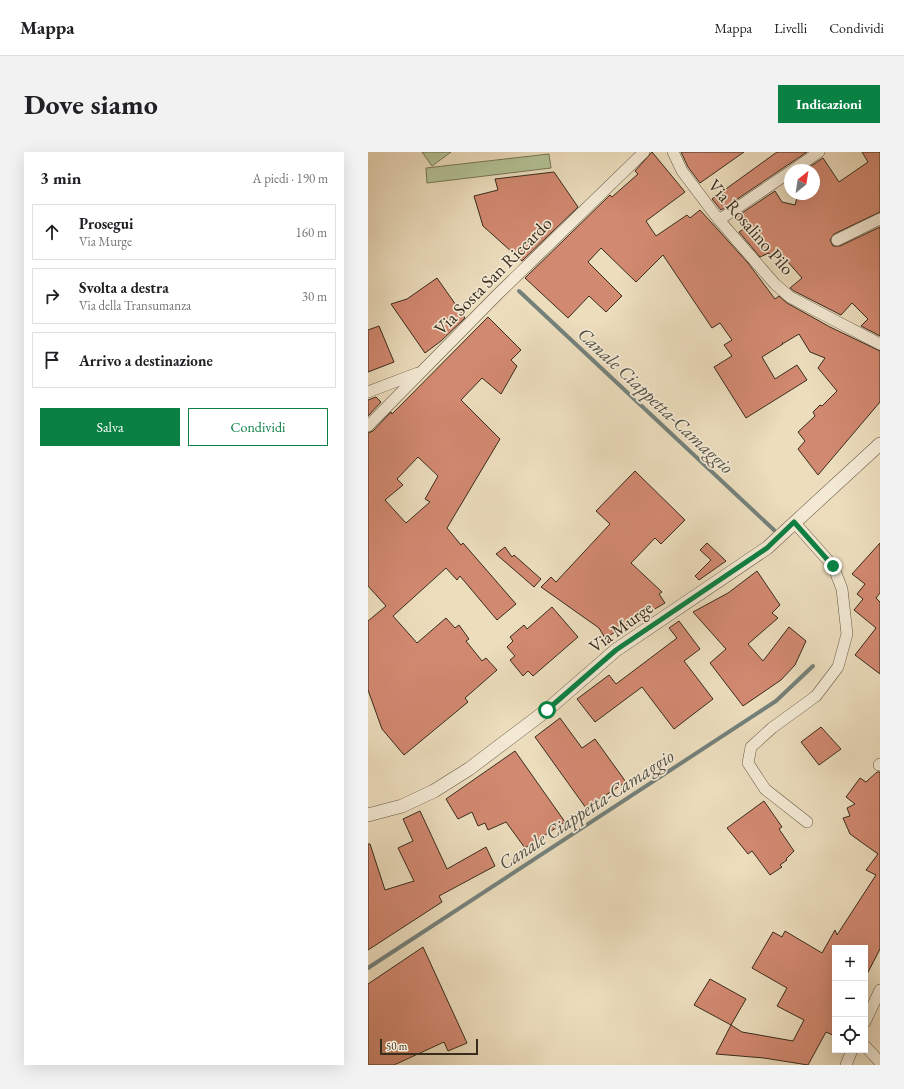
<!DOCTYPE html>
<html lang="it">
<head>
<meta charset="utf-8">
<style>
	body { margin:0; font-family:"EB Garamond",serif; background:#f2f2f2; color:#202124 }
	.controls { position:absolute; right:12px; bottom:12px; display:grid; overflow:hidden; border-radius:0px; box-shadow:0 4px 16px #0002 }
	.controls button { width:36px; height:36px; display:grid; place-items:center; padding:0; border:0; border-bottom:1px solid #e0e0e0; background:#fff; color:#202124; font:20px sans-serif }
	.compass { position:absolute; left:416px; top:12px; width:36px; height:36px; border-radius:50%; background:#fff; box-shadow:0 4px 16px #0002; rotate:30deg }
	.scale { position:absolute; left:12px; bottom:10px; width:98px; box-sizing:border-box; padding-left:4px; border:2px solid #382c1d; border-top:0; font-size:11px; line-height:14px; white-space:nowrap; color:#382c1d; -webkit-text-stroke:3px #f3e9d4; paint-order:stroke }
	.stop { position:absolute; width:12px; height:12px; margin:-9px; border:3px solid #0b8043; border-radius:50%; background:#fff }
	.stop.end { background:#0b8043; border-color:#fff; box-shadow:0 1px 4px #0008 }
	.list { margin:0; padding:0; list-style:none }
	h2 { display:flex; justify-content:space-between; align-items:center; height:52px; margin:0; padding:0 16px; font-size:17px }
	h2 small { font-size:13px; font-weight:400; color:#757577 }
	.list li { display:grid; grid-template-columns:26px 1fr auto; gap:12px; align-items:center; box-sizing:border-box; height:56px; margin:0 8px 8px; padding:0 8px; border:1px solid #e0e0e0; border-radius:0px }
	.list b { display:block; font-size:15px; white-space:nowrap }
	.list p { margin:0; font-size:13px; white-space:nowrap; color:#757577 }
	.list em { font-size:13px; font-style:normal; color:#757577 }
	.actions { display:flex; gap:8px; padding:12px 16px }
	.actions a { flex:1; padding:9px 0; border:1px solid #0b8043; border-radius:0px; text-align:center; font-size:14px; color:#0b8043 }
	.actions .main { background:#0b8043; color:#fff }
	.icon { flex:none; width:22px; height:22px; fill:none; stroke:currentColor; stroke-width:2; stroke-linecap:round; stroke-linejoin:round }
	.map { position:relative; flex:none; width:512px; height:913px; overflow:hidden; border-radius:0px }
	header { display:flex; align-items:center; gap:24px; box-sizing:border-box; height:56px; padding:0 20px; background:#fff; border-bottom:1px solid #e0e0e0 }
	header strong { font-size:19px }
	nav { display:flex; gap:22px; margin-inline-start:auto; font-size:14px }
	.intro { display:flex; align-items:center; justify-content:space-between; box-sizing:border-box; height:96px; padding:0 24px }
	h1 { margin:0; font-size:28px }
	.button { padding:10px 18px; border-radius:0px; background:#0b8043; color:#fff; font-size:14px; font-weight:700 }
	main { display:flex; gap:24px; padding:0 24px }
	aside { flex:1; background:#fff; border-radius:0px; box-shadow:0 4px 16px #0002 }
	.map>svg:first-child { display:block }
</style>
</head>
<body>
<header>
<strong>Mappa</strong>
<nav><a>Mappa</a><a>Livelli</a><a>Condividi</a></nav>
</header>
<div class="intro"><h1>Dove siamo</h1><a class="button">Indicazioni</a></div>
<main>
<aside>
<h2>3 min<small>A piedi · 190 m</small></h2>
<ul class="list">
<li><svg class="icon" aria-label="ahead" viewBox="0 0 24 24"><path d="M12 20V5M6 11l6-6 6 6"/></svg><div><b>Prosegui</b><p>Via Murge</p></div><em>160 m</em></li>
<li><svg class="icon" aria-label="right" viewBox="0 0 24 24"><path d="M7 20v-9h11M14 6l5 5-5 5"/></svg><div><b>Svolta a destra</b><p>Via della Transumanza</p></div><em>30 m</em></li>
<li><svg class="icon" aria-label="arrive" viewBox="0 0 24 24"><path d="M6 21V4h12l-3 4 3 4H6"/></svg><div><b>Arrivo a destinazione</b></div></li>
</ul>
<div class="actions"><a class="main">Salva</a><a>Condividi</a></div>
</aside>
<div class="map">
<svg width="512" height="913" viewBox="0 0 512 913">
	<rect width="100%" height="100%" fill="#ecddbd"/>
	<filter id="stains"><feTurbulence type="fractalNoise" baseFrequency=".005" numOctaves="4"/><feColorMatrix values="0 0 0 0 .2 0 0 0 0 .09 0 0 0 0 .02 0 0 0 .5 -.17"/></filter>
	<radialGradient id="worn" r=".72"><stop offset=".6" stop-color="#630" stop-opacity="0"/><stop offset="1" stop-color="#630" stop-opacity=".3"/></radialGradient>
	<path fill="#b3c295" stroke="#767759" d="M 54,0 L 83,0 L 64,14 Z
		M 181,2 L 183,16 L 59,31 L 58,16 Z"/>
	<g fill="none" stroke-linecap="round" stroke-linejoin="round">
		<path stroke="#74817b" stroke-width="4" d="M 151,139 L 406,378
			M 0,816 L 408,549 L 445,514"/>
	</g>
	<path fill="#d28971" stroke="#382c1d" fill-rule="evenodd" d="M 284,0 L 317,40 L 278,69 L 288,84 L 319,63 L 322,66 L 332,58 L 380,111 L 407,147 L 411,144 L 419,151 L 462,175 L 512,199 L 512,250 L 450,323 L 430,297 L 437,289 L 430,280 L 447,264 L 445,260 L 452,253 L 454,254 L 469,239 L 450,216 L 457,206 L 442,200 L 431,182 L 416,191 L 414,191 L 415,192 L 394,205 L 407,227 L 429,213 L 439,228 L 378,266 L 346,215 L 364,204 L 356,193 L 364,188 L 352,171 L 344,176 L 295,103 L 268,130 L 233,96 L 220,110 L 254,144 L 238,160 L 221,144 L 200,166 L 157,126 L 242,43 L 244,45 L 270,22 L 267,19 Z
		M 313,0 L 376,0 L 332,31 L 320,15 Z
		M 409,0 L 439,0 L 353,58 L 344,47 Z
		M 494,0 L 512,0 L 512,60 L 466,82 L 462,88 L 465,94 L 472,94 L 512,75 L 512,184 L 493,174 L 500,167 L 484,151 L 473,163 L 426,139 L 422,136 L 434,126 L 419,109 L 414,111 L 409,101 L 403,105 L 401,101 L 392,105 L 371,80 L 377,76 L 368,65 L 407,39 L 414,50 L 427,53 L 430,42 L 446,42 L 446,18 L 437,18 L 455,6 L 471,30 L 500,10 Z
		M 186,20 L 210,55 L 154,109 L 115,74 L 106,44 L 130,38 L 127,27 Z
		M 69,126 L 97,166 L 73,189 L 57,201 L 23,152 L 39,147 Z
		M 120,165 L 153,198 L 143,208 L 149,214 L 133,242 L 114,226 L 93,248 L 132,287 L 79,376 L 93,393 L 95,391 L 148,452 L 129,468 L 92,424 L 89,428 L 78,416 L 25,464 L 49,491 L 78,466 L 87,476 L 91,473 L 101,487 L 98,489 L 114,509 L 118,506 L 129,518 L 97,546 L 100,550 L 36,603 L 14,577 L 0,538 L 0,469 L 18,454 L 0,434 L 0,281 L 5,279 L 23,260 L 24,262 ZM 50,305 L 70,324 L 57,347 L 62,350 L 38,371 L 17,348 L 35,333 L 29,327 Z
		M 11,174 L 26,210 L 0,220 L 0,178 Z
		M 8,245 L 13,250 L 0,264 L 0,248 Z
		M 267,319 L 317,368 L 293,392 L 287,386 L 263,411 L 294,440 L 291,442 L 297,451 L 237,486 L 231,476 L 173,435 L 183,425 L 188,430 L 242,372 L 228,359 Z
		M 339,391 L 358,409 L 331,428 L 327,424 L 343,408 L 332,398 Z
		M 512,391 L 512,441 L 508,446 L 512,450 L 512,522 L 487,503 L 508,476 L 486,458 L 495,447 L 489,442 L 497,432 L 484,422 Z
		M 137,395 L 144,405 L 146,403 L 173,427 L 166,435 L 128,402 Z
		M 389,419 L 412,453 L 404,461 L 410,466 L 380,492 L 395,509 L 421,475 L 438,489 L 427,513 L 413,528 L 375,554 L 342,511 L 358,497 L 325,460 L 360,441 Z
		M 184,455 L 210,485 L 165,524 L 160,519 L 155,524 L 142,508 L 147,504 L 139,495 L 145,489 L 142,485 L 156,473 L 159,477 Z
		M 311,469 L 332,497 L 316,509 L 345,547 L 306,577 L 274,535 L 227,570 L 209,547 L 241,523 L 248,532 L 309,486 L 301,476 Z
		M 192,566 L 214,596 L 227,587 L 258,630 L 218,656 L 167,585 Z
		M 453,575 L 473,597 L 451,613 L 433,590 Z
		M 147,599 L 197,670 L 157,696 L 138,670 L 120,678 L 117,671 L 110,674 L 104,660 L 90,667 L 78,647 Z
		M 509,620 L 512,620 L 512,797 L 497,826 L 497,796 L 467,796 L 467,884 L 458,880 L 440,913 L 396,906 L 348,902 L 363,873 L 374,880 L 425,889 L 436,868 L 409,854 L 419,836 L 384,816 L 405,780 L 414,785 L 417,779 L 454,801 L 467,778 L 469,783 L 508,723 L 498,718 L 510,702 L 482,682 L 475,666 L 482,664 L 479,656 L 487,652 L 478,645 L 492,626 L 498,630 Z
		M 396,649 L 414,675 L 411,677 L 426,699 L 418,707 L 419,708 L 412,713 L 414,715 L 402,723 L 384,699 L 380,702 L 359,676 Z
		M 52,659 L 79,717 L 118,695 L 127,714 L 71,744 L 74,750 L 0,798 L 0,692 L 2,692 L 17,738 L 46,729 L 30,696 L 45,689 L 35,667 Z
		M 55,795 L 99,891 L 80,899 L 76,890 L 26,913 L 0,913 L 0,832 Z
		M 342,827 L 378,847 L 363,873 L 326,853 Z"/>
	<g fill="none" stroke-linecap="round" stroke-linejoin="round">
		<defs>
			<path id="minor" d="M 305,0 L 314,19 L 351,68 L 407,132 L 422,145 L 512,192
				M 425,18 L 451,0
				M 351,68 L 422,20
				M 469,88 L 512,67
				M 0,240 L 50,221
				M 0,274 L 130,142 L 276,0
				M 426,370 L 465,414 L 474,437 L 479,482 L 470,515 L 448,544 L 404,576 L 383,595 L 380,611 L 397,637 L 439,670
				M 511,613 L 512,612
				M 497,870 L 512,838
				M 497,894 L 512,910
				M 478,913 L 484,898"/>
			<path id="tertiary" d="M 0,663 L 34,654 L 66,639 L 101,617 L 179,558 L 248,498 L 399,396 L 512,292"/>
		</defs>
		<use href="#minor" stroke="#655845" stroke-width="12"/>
		<use href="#tertiary" stroke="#655845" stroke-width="14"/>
		<use href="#minor" stroke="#f3e9d4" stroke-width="11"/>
		<use href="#tertiary" stroke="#f3e9d4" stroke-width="13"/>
	</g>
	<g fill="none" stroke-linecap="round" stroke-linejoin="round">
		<path stroke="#0b8043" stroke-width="5" d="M 179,558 L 248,498 L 399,396 L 426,370 L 465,414"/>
	</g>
	<g text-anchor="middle" stroke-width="3.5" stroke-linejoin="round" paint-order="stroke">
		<g font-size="18" fill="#382c1d" stroke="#f3e9d4">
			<text transform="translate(383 75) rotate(49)" y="6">Via Rosalino Pilo</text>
			<text transform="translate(125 124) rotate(-45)" y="6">Via Sosta San Riccardo</text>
			<text transform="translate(253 475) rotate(-36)" y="6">Via Murge</text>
		</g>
		<g font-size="19" font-style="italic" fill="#515044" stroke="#f3e9d4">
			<text transform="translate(288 248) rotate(43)" y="7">Canale Ciappetta-Camaggio</text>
			<text transform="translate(218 657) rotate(-33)" y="7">Canale Ciappetta-Camaggio</text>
		</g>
	</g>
	<rect width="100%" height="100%" filter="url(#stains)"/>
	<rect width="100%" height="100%" fill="url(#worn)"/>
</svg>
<div class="controls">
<button>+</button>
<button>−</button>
<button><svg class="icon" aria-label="locate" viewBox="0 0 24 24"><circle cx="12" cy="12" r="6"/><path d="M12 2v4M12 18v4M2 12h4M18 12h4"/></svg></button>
</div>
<svg class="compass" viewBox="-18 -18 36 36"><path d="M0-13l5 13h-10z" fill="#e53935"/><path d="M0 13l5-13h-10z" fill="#757577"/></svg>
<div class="scale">50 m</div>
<div class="stop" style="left:179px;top:558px"></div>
<div class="stop end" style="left:465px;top:414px"></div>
</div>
</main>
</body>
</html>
